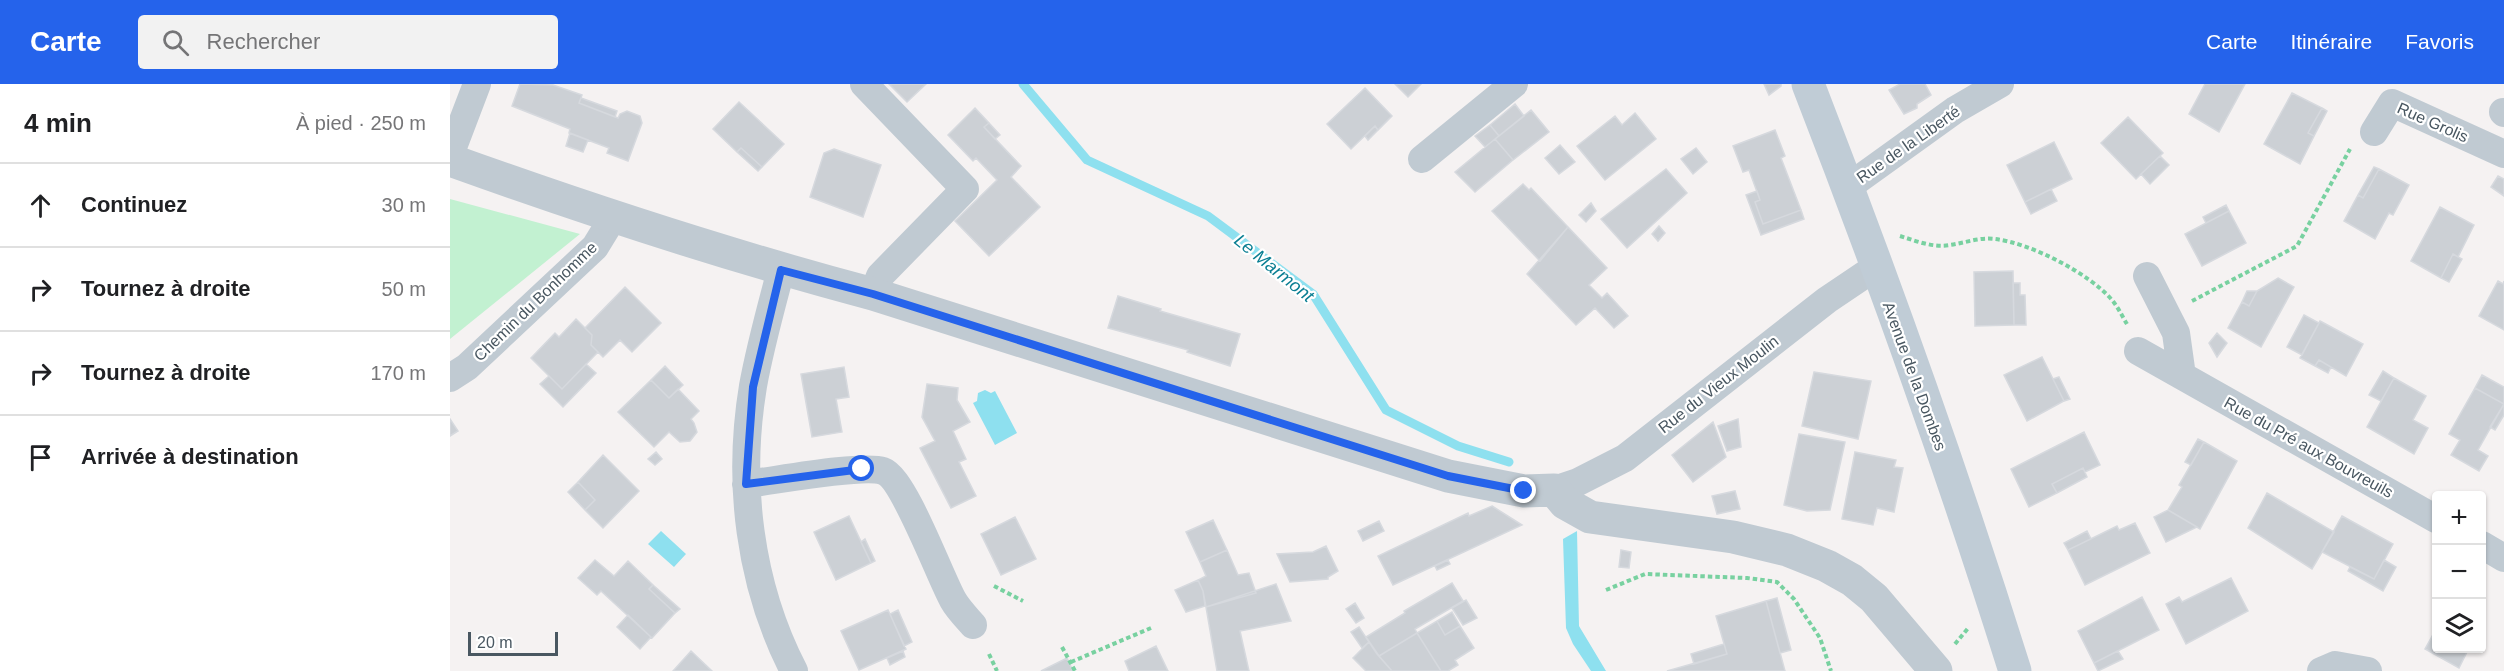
<!DOCTYPE html>
<html lang="fr">
<head>
<meta charset="utf-8">
<style>
	body { margin:0; font-family:Helvetica,sans-serif; background:#f2f2f2; color:#202124 }
	.controls { position:absolute; right:18px; bottom:18px; display:grid; overflow:hidden; border-radius:6px; box-shadow:0 2px 4px #0004 }
	.controls button { width:54px; height:54px; display:grid; place-items:center; padding:0; border:0; border-bottom:2px solid #e0e0e0; background:#fff; color:#202124; font:30px sans-serif }
	.scale { position:absolute; left:18px; bottom:15px; width:90px; box-sizing:border-box; padding-left:6px; border:3px solid #495761; border-top:0; font-size:16px; line-height:21px; white-space:nowrap; color:#495761; -webkit-text-stroke:4px #fff; paint-order:stroke }
	.stop { position:absolute; width:18px; height:18px; margin:-14px; border:4px solid #2563eb; border-radius:50%; background:#fff }
	.stop.end { background:#2563eb; border-color:#fff; box-shadow:0 2px 6px #0008 }
	.list { margin:0; padding:0; list-style:none }
	h2 { display:flex; justify-content:space-between; align-items:center; height:78px; margin:0; padding:0 24px; font-size:26px }
	h2 small { font-size:20px; font-weight:400; color:#757577 }
	.list li { display:grid; grid-template-columns:39px 1fr auto; gap:18px; align-items:center; box-sizing:border-box; height:84px; padding:0 24px; border-top:2px solid #e0e0e0 }
	.list b { display:block; font-size:22px; white-space:nowrap }
	.list em { font-size:20px; font-style:normal; color:#757577 }
	.icon { flex:none; width:33px; height:33px; fill:none; stroke:currentColor; stroke-width:2; stroke-linecap:round; stroke-linejoin:round }
	.map { position:relative; flex:none; width:2054px; height:587px; overflow:hidden }
	header { display:flex; align-items:center; gap:36px; box-sizing:border-box; height:84px; padding:0 30px; background:#2563eb; color:#fff }
	header strong { font-size:28px }
	nav { display:flex; gap:33px; margin-inline-start:auto; font-size:21px }
	.search { width:420px; height:54px; background:#f2f2f2; display:flex; align-items:center; gap:15px; box-sizing:border-box; padding:0 21px; border-radius:6px; color:#757577; font-size:22px }
	main { display:flex }
	aside { flex:1; background:#fff }
	.map>svg:first-child { display:block }
</style>
</head>
<body>
<header>
<strong>Carte</strong>
<div class="search"><svg class="icon" aria-label="search" viewBox="0 0 24 24"><circle cx="10" cy="10" r="6"/><path d="M15 15l6 6"/></svg>Rechercher</div>
<nav><a>Carte</a><a>Itinéraire</a><a>Favoris</a></nav>
</header>
<main>
<aside>
<h2>4 min<small>À pied · 250 m</small></h2>
<ul class="list">
<li><svg class="icon" aria-label="ahead" viewBox="0 0 24 24"><path d="M12 20V5M6 11l6-6 6 6"/></svg><div><b>Continuez</b></div><em>30 m</em></li>
<li><svg class="icon" aria-label="right" viewBox="0 0 24 24"><path d="M7 20v-9h11M14 6l5 5-5 5"/></svg><div><b>Tournez à droite</b></div><em>50 m</em></li>
<li><svg class="icon" aria-label="right" viewBox="0 0 24 24"><path d="M7 20v-9h11M14 6l5 5-5 5"/></svg><div><b>Tournez à droite</b></div><em>170 m</em></li>
<li><svg class="icon" aria-label="arrive" viewBox="0 0 24 24"><path d="M6 21V4h12l-3 4 3 4H6"/></svg><div><b>Arrivée à destination</b></div></li>
</ul>
</aside>
<div class="map">
<svg width="2054" height="587" viewBox="0 0 2054 587">
	<rect width="100%" height="100%" fill="#f5f2f2"/>
	<path fill="#c2f1d1" d="M 0,115 L 130,150 L 0,255 Z"/>
	<path fill="#8ee0ef" d="M 535,306 L 541,309 L 545,307 L 567,349 L 545,361 L 523,319 L 527,317 L 528,309 Z
		M 211,447 L 236,470 L 224,483 L 198,460 Z
		M 1127,447 L 1129,542 L 1156,587 L 1141,587 L 1123,560 L 1116,544 L 1113,455 Z"/>
	<g fill="none" stroke-linecap="round" stroke-linejoin="round">
		<path stroke="#8ee0ef" stroke-width="9" d="M 573,0 L 637,76 L 758,132 L 863,210 L 936,326 L 1008,362 L 1059,378"/>
	</g>
	<path fill="#ccd0d5" stroke="#d6d9de" stroke-width="1.5" d="M 70,0 L 103,1 L 132,11 L 129,19 L 168,34 L 170,30 L 177,27 L 190,32 L 192,39 L 178,77 L 157,69 L 159,64 L 119,49 L 120,45 L 62,22 Z
		M 439,0 L 476,0 L 457,18 Z
		M 945,0 L 971,0 L 958,13 Z
		M 1314,0 L 1331,0 L 1331,2 L 1319,11 Z
		M 1450,0 L 1475,0 L 1481,11 L 1467,20 L 1467,24 L 1454,30 L 1439,6 Z
		M 1755,0 L 1795,0 L 1769,48 L 1739,30 Z
		M 915,4 L 942,32 L 928,46 L 925,42 L 901,65 L 877,40 Z
		M 1842,9 L 1872,24 L 1858,49 L 1864,52 L 1850,80 L 1814,60 Z
		M 131,14 L 167,27 L 165,33 L 129,19 Z
		M 289,18 L 334,60 L 312,83 L 291,64 L 287,68 L 263,45 Z
		M 1065,20 L 1074,32 L 1049,52 L 1040,41 Z
		M 525,24 L 539,39 L 534,43 L 571,82 L 561,93 L 590,123 L 539,172 L 505,137 L 547,96 L 526,74 L 523,77 L 498,51 Z
		M 1872,24 L 1877,27 L 1864,52 L 1858,49 Z
		M 1081,26 L 1099,48 L 1063,76 L 1045,55 Z
		M 1185,29 L 1206,55 L 1155,96 L 1127,62 L 1165,32 L 1172,41 Z
		M 1678,33 L 1713,69 L 1686,95 L 1651,59 Z
		M 539,39 L 550,51 L 545,55 L 534,43 Z
		M 1040,41 L 1049,52 L 1035,63 L 1025,52 Z
		M 925,42 L 928,46 L 918,56 L 915,52 Z
		M 1325,46 L 1335,72 L 1331,74 L 1351,126 L 1313,140 L 1305,118 L 1310,116 L 1299,86 L 1293,88 L 1283,62 Z
		M 120,49 L 138,56 L 133,68 L 116,62 Z
		M 1045,55 L 1063,76 L 1025,108 L 1005,88 Z
		M 1604,58 L 1622,95 L 1575,118 L 1557,81 Z
		M 1110,61 L 1125,78 L 1109,90 L 1095,74 Z
		M 291,64 L 312,83 L 308,87 L 287,68 Z
		M 1246,64 L 1257,78 L 1243,90 L 1231,75 Z
		M 384,65 L 431,81 L 413,133 L 360,113 L 374,69 Z
		M 1710,72 L 1719,81 L 1700,100 L 1691,90 Z
		M 1924,83 L 1929,85 L 1913,114 L 1908,111 Z
		M 1216,85 L 1237,109 L 1177,164 L 1151,135 Z
		M 1929,85 L 1959,101 L 1943,131 L 1939,129 L 1925,155 L 1894,137 L 1908,111 L 1913,114 Z
		M 2048,92 L 2054,95 L 2054,112 L 2041,103 Z
		M 1073,100 L 1079,106 L 1081,104 L 1118,143 L 1090,177 L 1042,127 Z
		M 1601,105 L 1607,117 L 1581,130 L 1575,118 Z
		M 1307,107 L 1310,116 L 1305,118 L 1313,140 L 1351,126 L 1354,135 L 1311,151 L 1296,111 Z
		M 1141,119 L 1146,127 L 1136,138 L 1129,131 Z
		M 1776,121 L 1779,127 L 1756,139 L 1753,133 Z
		M 1990,123 L 2024,141 L 2008,173 L 2003,170 L 1991,194 L 1961,177 Z
		M 1779,127 L 1796,159 L 1752,182 L 1735,150 Z
		M 1209,142 L 1215,149 L 1208,157 L 1202,150 Z
		M 1118,143 L 1157,184 L 1139,201 L 1152,214 L 1157,209 L 1178,232 L 1164,244 L 1145,224 L 1126,241 L 1077,190 Z
		M 2003,170 L 2012,175 L 1999,198 L 1991,194 Z
		M 1563,187 L 1564,241 L 1525,242 L 1524,188 Z
		M 1828,194 L 1844,203 L 1811,263 L 1778,244 L 1792,218 L 1799,222 L 1807,207 Z
		M 2048,197 L 2053,200 L 2054,197 L 2054,246 L 2029,232 Z
		M 1563,199 L 1570,199 L 1570,211 L 1575,211 L 1576,241 L 1564,241 Z
		M 175,203 L 211,239 L 182,268 L 170,256 L 153,273 L 141,261 L 142,251 L 135,244 Z
		M 1797,207 L 1807,207 L 1799,222 L 1792,218 Z
		M 668,212 L 711,225 L 710,227 L 790,250 L 780,282 L 737,268 L 738,266 L 658,244 Z
		M 1854,231 L 1869,239 L 1852,271 L 1837,263 Z
		M 126,235 L 142,251 L 141,261 L 148,268 L 112,305 L 81,274 L 105,249 L 109,253 Z
		M 1870,237 L 1913,260 L 1896,292 L 1869,276 L 1865,282 L 1850,274 Z
		M 1767,249 L 1777,259 L 1767,273 L 1759,259 Z
		M 1592,273 L 1614,317 L 1577,337 L 1554,291 Z
		M 1869,276 L 1881,283 L 1878,289 L 1865,282 Z
		M 136,280 L 146,289 L 113,323 L 90,300 L 99,292 L 112,305 Z
		M 215,282 L 233,301 L 219,314 L 201,296 Z
		M 394,283 L 399,313 L 386,315 L 392,348 L 362,353 L 351,290 Z
		M 1933,287 L 1944,294 L 1931,317 L 1919,311 Z
		M 1364,288 L 1421,297 L 1408,355 L 1352,342 Z
		M 2032,291 L 2054,303 L 2054,320 L 2025,304 Z
		M 1609,293 L 1620,315 L 1614,317 L 1603,295 Z
		M 1944,294 L 1976,312 L 1963,336 L 1978,344 L 1964,370 L 1917,343 Z
		M 201,296 L 219,314 L 228,305 L 249,327 L 241,335 L 244,339 L 247,348 L 240,357 L 230,358 L 219,348 L 204,363 L 168,328 Z
		M 477,300 L 508,304 L 507,316 L 520,338 L 503,347 L 516,375 L 509,378 L 526,412 L 501,424 L 470,364 L 485,357 L 472,333 Z
		M 2025,304 L 2054,320 L 2028,366 L 2038,372 L 2029,387 L 2001,371 L 2010,356 L 1999,350 Z
		M 2054,320 L 2054,331 L 2045,346 L 2040,343 Z
		M 0,335 L 8,347 L 0,352 Z
		M 1288,335 L 1291,363 L 1277,367 L 1268,342 Z
		M 1263,338 L 1276,373 L 1243,398 L 1222,371 Z
		M 1634,348 L 1650,381 L 1635,388 L 1633,384 L 1602,400 L 1607,409 L 1579,423 L 1561,385 Z
		M 1349,350 L 1395,358 L 1380,426 L 1357,427 L 1334,421 Z
		M 1748,355 L 1754,358 L 1741,381 L 1735,378 Z
		M 1754,358 L 1787,377 L 1750,445 L 1718,426 L 1732,403 L 1729,401 Z
		M 206,368 L 212,375 L 205,381 L 198,375 Z
		M 1405,368 L 1446,376 L 1444,383 L 1453,384 L 1444,428 L 1427,424 L 1423,441 L 1392,435 Z
		M 153,371 L 189,407 L 153,444 L 135,426 L 145,416 L 128,398 Z
		M 1633,384 L 1637,393 L 1607,409 L 1602,400 Z
		M 128,398 L 145,416 L 135,426 L 118,408 Z
		M 1285,407 L 1290,425 L 1267,430 L 1262,412 Z
		M 1817,409 L 1884,448 L 1862,485 L 1798,444 Z
		M 1042,422 L 1072,441 L 943,501 L 928,472 L 1018,429 L 1019,432 Z
		M 1718,426 L 1747,443 L 1716,458 L 1704,433 Z
		M 399,432 L 421,479 L 386,496 L 364,448 Z
		M 1892,432 L 1943,460 L 1924,495 L 1872,468 Z
		M 565,433 L 586,475 L 551,491 L 531,450 Z
		M 763,436 L 777,466 L 750,478 L 736,448 Z
		M 929,437 L 934,447 L 913,457 L 908,447 Z
		M 1685,439 L 1700,469 L 1635,501 L 1618,466 L 1667,442 L 1669,446 Z
		M 1637,447 L 1641,455 L 1618,466 L 1614,459 Z
		M 415,455 L 425,477 L 421,479 L 411,458 Z
		M 876,462 L 888,487 L 878,493 L 878,495 L 840,498 L 827,470 L 863,468 Z
		M 777,466 L 788,491 L 799,489 L 806,509 L 756,523 L 753,507 L 748,496 L 756,492 L 750,478 Z
		M 1171,466 L 1181,468 L 1179,484 L 1169,483 Z
		M 145,476 L 164,492 L 178,477 L 203,501 L 199,505 L 225,529 L 202,554 L 151,507 L 147,511 L 128,494 Z
		M 998,476 L 1000,480 L 987,486 L 985,482 Z
		M 1934,476 L 1946,483 L 1933,507 L 1898,487 L 1900,483 L 1924,495 Z
		M 1781,494 L 1798,527 L 1736,560 L 1716,520 L 1729,513 L 1732,518 Z
		M 748,496 L 753,507 L 755,522 L 736,528 L 725,506 Z
		M 1002,499 L 1013,517 L 965,545 L 967,549 L 929,572 L 916,553 L 955,529 L 954,527 Z
		M 826,500 L 841,537 L 790,547 L 799,587 L 767,587 L 756,523 Z
		M 203,501 L 230,525 L 225,529 L 199,505 Z
		M 1692,513 L 1709,546 L 1644,579 L 1628,547 Z
		M 1327,514 L 1341,566 L 1330,569 L 1316,517 Z
		M 1016,516 L 1027,534 L 1013,541 L 1002,524 Z
		M 1316,517 L 1335,587 L 1217,587 L 1277,570 L 1266,532 Z
		M 905,519 L 914,534 L 906,539 L 896,525 Z
		M 438,526 L 456,565 L 409,586 L 391,547 Z
		M 448,526 L 462,558 L 454,562 L 440,530 Z
		M 1002,528 L 1010,542 L 995,551 L 987,537 Z
		M 178,531 L 201,553 L 190,565 L 167,543 Z
		M 987,537 L 995,551 L 1010,542 L 1024,564 L 1005,576 L 1008,581 L 998,587 L 991,587 L 967,549 Z
		M 909,543 L 919,558 L 912,564 L 901,548 Z
		M 1986,545 L 1986,564 L 2019,564 L 2009,584 L 1975,565 Z
		M 967,549 L 991,587 L 942,587 L 929,572 Z
		M 919,558 L 927,570 L 942,587 L 916,587 L 903,574 Z
		M 1274,560 L 1277,570 L 1244,580 L 1241,570 Z
		M 706,562 L 718,587 L 679,587 L 675,577 Z
		M 241,567 L 262,587 L 223,587 Z
		M 453,567 L 455,573 L 440,581 L 437,574 Z
		M 1668,567 L 1673,575 L 1648,587 L 1644,579 Z
		M 617,574 L 623,587 L 591,587 Z"/>
	<g fill="none" stroke-linecap="round" stroke-linejoin="round">
		<path stroke="#78d1a0" stroke-width="4" stroke-dasharray="4.5 3" stroke-linecap="butt" d="M 1450,152 C 1466,157 1483,164 1500,161 C 1515,159 1529,153 1545,155 C 1580,159 1639,189 1662,216 C 1668,223 1672,232 1677,240
			M 1742,217 L 1847,162 L 1900,65
			M 544,502 L 573,517
			M 1156,506 L 1195,490 L 1297,494 L 1327,498 L 1344,515 L 1370,554 L 1381,587
			M 1505,560 L 1519,543
			M 612,563 L 625,587
			M 539,570 L 547,587
			M 621,578 L 701,544"/>
		<path stroke="#c0cad2" stroke-width="28" d="M 414,0 L 515,105 L 430,192 L 423,210
			M 2053,28 L 2054,29
			M 1924,48 L 1942,19 L 2054,70
			M 0,71 L 27,0
			M 972,75 L 1064,0
			M 1398,103 L 1505,26 L 1550,0
			M 331,186 C 321,224 310,263 303,302 C 287,398 299,500 344,587
			M 1697,192 L 1726,249 L 1732,292
			M 1688,267 L 1986,435
			M 0,294 L 17,283 L 145,163 L 156,145 L 159,132
			M 296,400 C 323,397 412,380 433,387 C 454,394 490,493 503,516 C 508,525 516,533 523,541
			M 1104,406 L 1128,398 L 1175,374 L 1377,216 L 1426,183
			M 2032,461 L 2054,474
			M 1871,587 L 1885,581 L 1918,587"/>
		<path stroke="#c0cad2" stroke-width="33" d="M 0,76 C 139,126 280,172 423,210 L 998,392 L 1074,407 L 1104,406 L 1115,419 L 1140,433 L 1283,453 L 1337,466 L 1377,482 L 1402,496 L 1424,514 L 1486,587"/>
		<path stroke="#c0ccd6" stroke-width="33" d="M 1358,0 C 1433,193 1503,389 1565,587"/>
	</g>
	<g fill="none" stroke-linecap="round" stroke-linejoin="round">
		<path stroke="#2563eb" stroke-width="8" d="M 412,385 L 296,400 L 303,303 L 331,186 L 423,210 L 998,392 L 1074,407"/>
	</g>
	<g text-anchor="middle" stroke-width="4.5" stroke-linejoin="round" paint-order="stroke">
		<g font-size="16" fill="#495761" stroke="#fff">
			<text transform="translate(1983 38) rotate(24)" y="6">Rue Grolis</text>
			<text transform="translate(1458 60) rotate(-35)" y="6">Rue de la Liberté</text>
			<text transform="translate(85 217) rotate(-44)" y="6">Chemin du Bonhomme</text>
			<text transform="translate(1465 292) rotate(70)" y="6">Avenue de la Dombes</text>
			<text transform="translate(1268 300) rotate(-38)" y="6">Rue du Vieux Moulin</text>
			<text transform="translate(1859 363) rotate(29)" y="6">Rue du Pré aux Bouvreuils</text>
		</g>
		<g font-size="18" font-style="italic" fill="#0b7f93" stroke="#fff">
			<text transform="translate(824 184) rotate(39)" y="6">Le Marmont</text>
		</g>
	</g>
</svg>
<div class="controls">
<button>+</button>
<button>−</button>
<button><svg class="icon" aria-label="layers" viewBox="0 0 24 24"><path d="M12 4l9 5-9 5-9-5zM3 14l9 5 9-5"/></svg></button>
</div>
<div class="scale">20 m</div>
<div class="stop" style="left:412px;top:385px"></div>
<div class="stop end" style="left:1074px;top:407px"></div>
</div>
</main>
</body>
</html>
